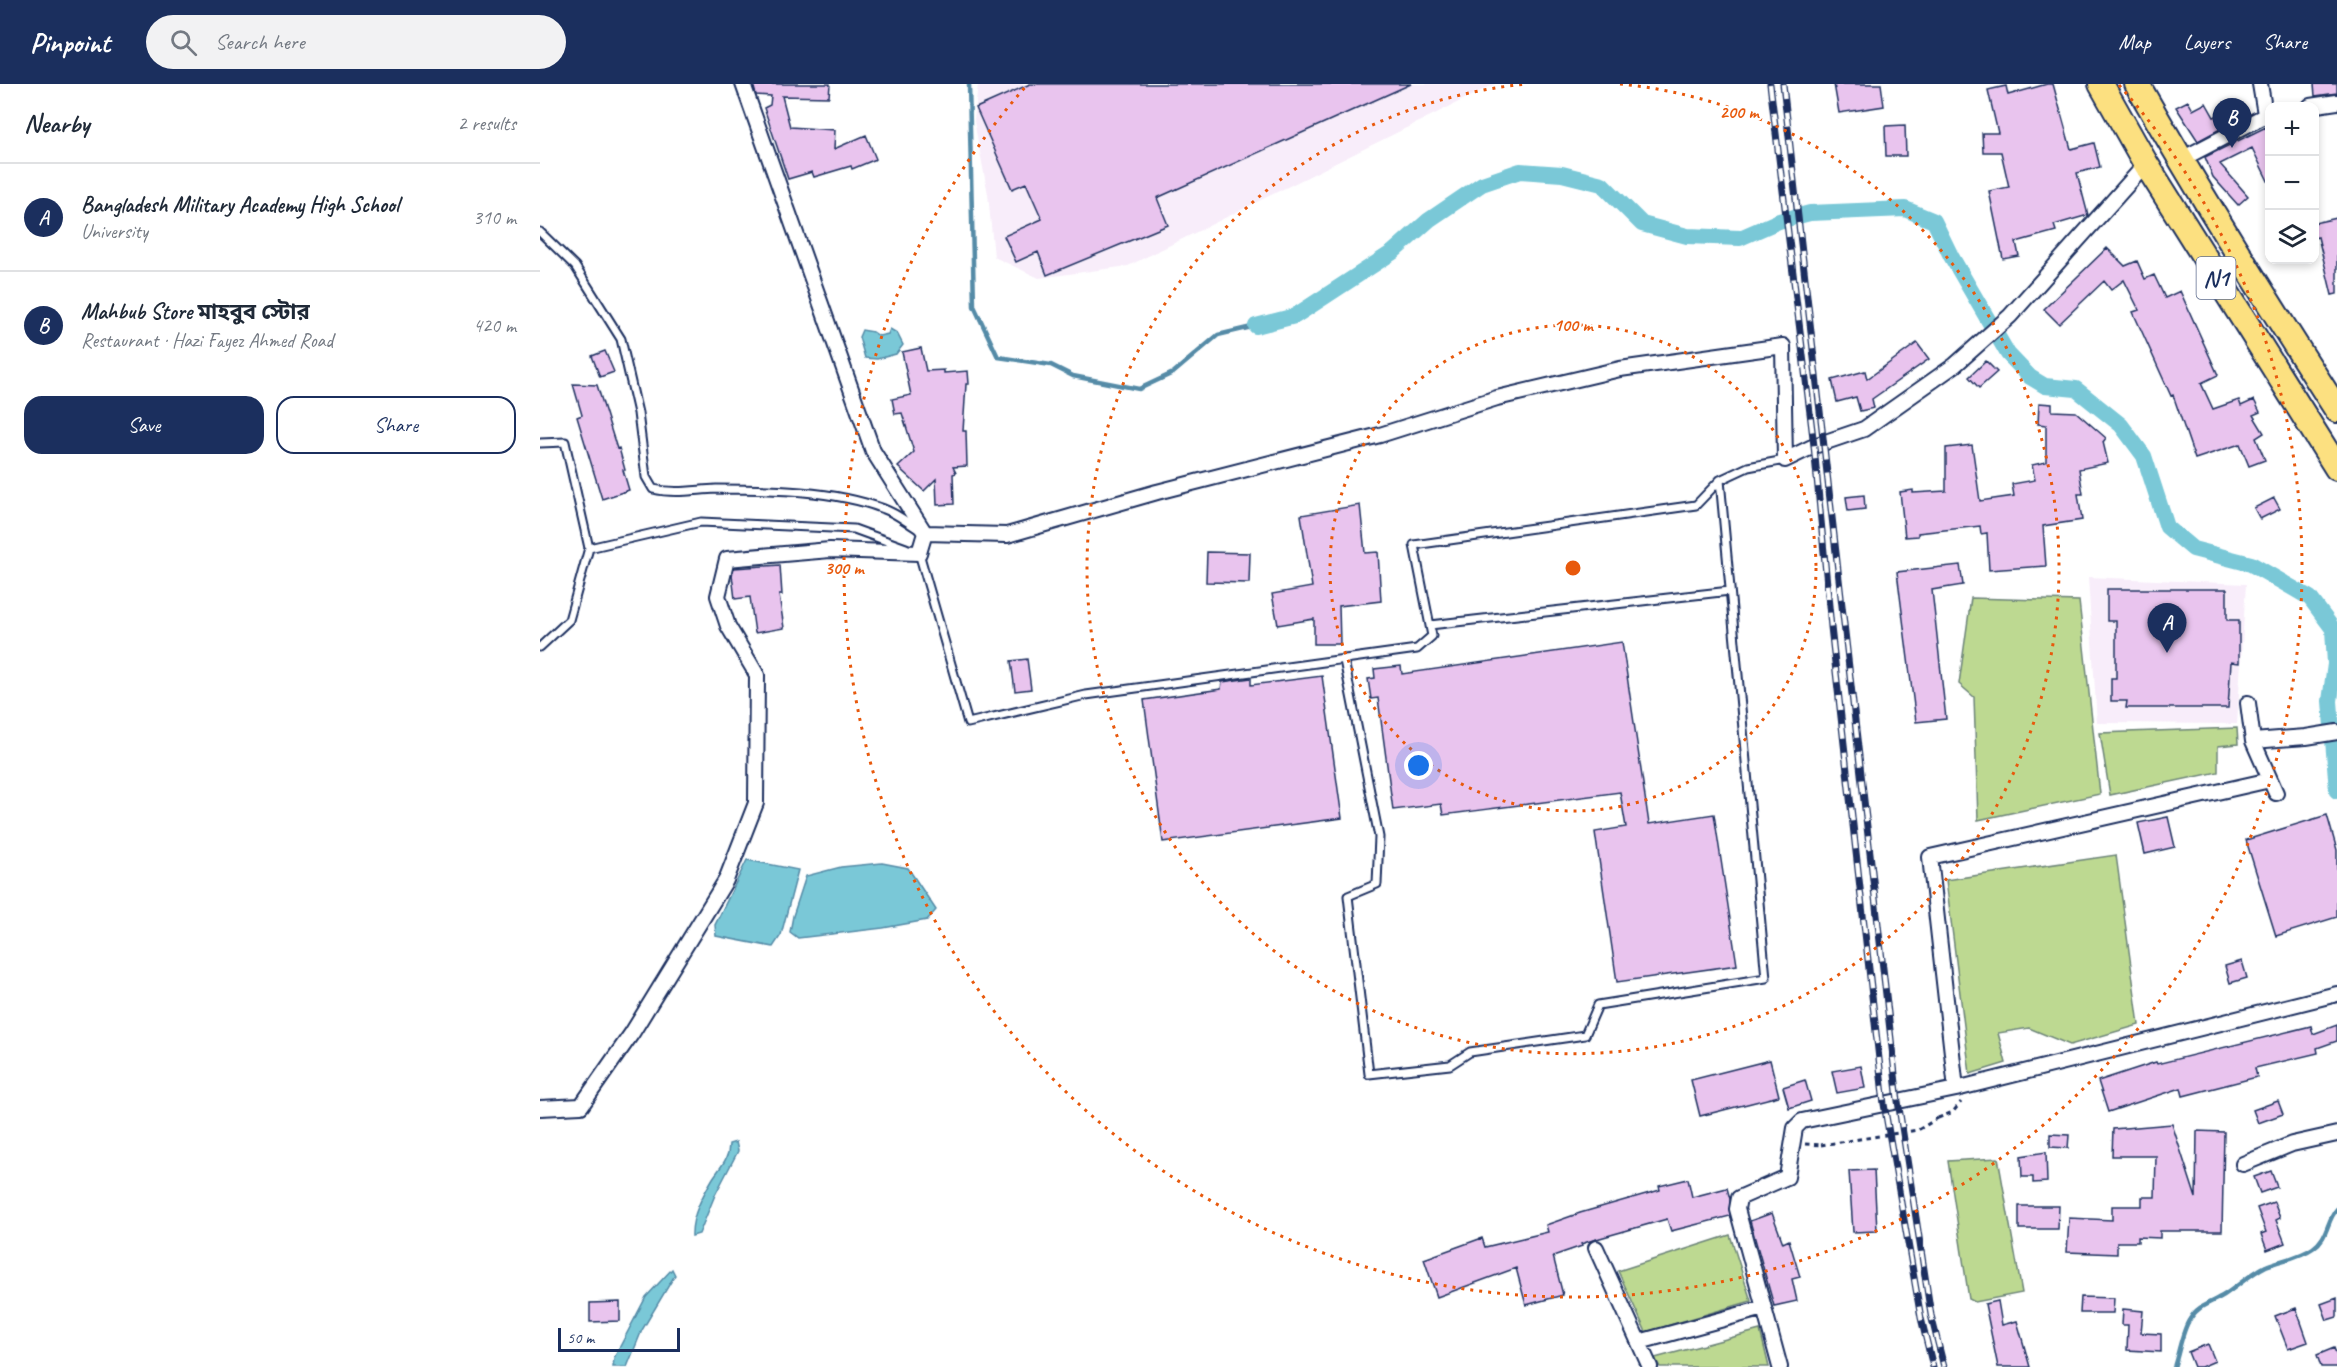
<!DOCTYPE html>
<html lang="en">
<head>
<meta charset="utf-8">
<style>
	body { margin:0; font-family:Caveat,"Noto Sans Bengali",sans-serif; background:#f2f2f3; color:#1f2937 }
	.controls { position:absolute; right:18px; top:18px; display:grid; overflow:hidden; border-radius:12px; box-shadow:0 3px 9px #0003 }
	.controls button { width:54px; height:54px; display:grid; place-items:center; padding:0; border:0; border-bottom:2px solid #e0e1e3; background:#fff; color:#1f2937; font:30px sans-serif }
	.scale { position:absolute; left:18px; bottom:15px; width:122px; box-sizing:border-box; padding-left:6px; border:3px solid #1b2f5e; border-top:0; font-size:16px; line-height:21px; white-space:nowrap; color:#1b2f5e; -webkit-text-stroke:4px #fff; paint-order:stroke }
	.you { position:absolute; left:879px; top:682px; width:21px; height:21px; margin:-15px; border:4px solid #fff; border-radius:50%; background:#1a73e8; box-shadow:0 0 0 9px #1a73e833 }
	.badge { display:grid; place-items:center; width:39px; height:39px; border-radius:50%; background:#1b2f5e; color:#fff; font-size:20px; font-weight:700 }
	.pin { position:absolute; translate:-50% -50px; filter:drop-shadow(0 2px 3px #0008) }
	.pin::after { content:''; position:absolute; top:32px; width:21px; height:18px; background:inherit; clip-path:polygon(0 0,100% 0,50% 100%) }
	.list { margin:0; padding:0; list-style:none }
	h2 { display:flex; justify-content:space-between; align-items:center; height:78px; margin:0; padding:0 24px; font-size:26px }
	h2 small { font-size:20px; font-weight:400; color:#747a83 }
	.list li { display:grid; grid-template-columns:39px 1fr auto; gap:18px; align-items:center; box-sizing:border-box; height:108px; padding:0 24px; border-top:2px solid #e0e1e3 }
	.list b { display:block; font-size:22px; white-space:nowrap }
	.list p { margin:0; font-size:20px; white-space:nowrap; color:#747a83 }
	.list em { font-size:20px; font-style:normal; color:#747a83 }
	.actions { display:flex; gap:12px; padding:18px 24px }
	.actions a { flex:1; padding:14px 0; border:2px solid #1b2f5e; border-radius:18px; text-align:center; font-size:21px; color:#1b2f5e }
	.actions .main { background:#1b2f5e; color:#fff }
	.icon { flex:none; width:33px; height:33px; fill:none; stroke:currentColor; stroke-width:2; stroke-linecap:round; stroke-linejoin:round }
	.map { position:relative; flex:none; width:1797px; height:1283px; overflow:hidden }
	header { display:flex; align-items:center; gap:36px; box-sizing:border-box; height:84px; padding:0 30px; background:#1b2f5e; color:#fff }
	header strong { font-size:28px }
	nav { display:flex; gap:33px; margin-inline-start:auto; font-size:21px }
	.search { width:420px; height:54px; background:#f2f2f3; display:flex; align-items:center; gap:15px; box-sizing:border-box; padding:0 21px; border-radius:33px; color:#747a83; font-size:22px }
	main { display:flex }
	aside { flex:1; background:#fff }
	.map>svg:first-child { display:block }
</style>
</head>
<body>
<header>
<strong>Pinpoint</strong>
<div class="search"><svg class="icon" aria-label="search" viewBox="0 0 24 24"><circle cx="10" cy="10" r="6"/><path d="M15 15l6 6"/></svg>Search here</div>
<nav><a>Map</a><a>Layers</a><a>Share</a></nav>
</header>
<main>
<aside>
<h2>Nearby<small>2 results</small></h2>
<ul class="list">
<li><span class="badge">A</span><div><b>Bangladesh Military Academy High School</b><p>University</p></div><em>310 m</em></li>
<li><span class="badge">B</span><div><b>Mahbub Store মাহবুব স্টোর</b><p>Restaurant · Hazi Fayez Ahmed Road</p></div><em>420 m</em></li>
</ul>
<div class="actions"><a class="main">Save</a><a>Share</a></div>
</aside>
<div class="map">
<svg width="1797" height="1283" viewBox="0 0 1797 1283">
	<rect width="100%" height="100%" fill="#fff"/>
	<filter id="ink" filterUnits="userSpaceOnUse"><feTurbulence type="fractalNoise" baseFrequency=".0167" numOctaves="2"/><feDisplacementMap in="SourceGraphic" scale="12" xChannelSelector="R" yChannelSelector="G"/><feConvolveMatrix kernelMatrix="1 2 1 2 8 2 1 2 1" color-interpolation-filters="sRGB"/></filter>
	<g filter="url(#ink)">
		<path fill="#f8edfa" d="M 438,0 L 955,0 L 588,182 L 499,194 L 454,173 L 448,110 L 434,37 Z
			M 1548,493 L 1706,500 L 1697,640 L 1557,639 Z"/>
		<path fill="#bdd991" stroke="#6c8478" stroke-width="1.5" d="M 1431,514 L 1539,517 L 1560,710 L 1438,736 L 1434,613 L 1419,600 Z
			M 1697,644 L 1698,660 L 1678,662 L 1678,688 L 1570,711 L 1560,649 Z
			M 1576,771 L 1599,941 L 1530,961 L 1489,944 L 1458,949 L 1466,979 L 1430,990 L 1406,796 Z
			M 1458,1074 L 1482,1209 L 1435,1218 L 1429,1215 L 1408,1077 Z
			M 1190,1151 L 1211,1217 L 1106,1248 L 1078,1187 Z
			M 1220,1246 L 1229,1283 L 1120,1283 L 1115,1274 Z"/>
		<path fill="#7ac8d7" stroke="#548ba7" stroke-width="1.5" d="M 350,245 L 357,249 L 363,261 L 356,270 L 337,275 L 325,274 L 319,253 L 322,246 L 333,248 L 339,252 L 348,250 Z
			M 207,776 L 258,786 L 241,851 L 233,863 L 176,852 L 175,841 Z
			M 342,779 L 368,784 L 396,826 L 387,836 L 343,844 L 258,854 L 250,848 L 253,832 L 266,792 L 301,783 Z
			M 196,1058 L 198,1067 L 175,1111 L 159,1150 L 152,1152 C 151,1132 163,1111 173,1094 C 181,1082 189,1075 189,1060 Z
			M 132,1185 L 135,1191 L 102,1246 L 87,1283 L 73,1283 L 74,1274 L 106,1213 Z"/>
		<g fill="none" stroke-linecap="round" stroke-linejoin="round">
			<path stroke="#548ba7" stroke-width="4.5" d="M 429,0 L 434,222 L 458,273 L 511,281 L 533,292 L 599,305 L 633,289 L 678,251 L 716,242
				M 1634,1283 C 1639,1269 1642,1246 1650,1235 C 1658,1221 1671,1219 1684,1211 C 1698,1202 1710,1190 1726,1182 C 1741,1176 1759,1174 1773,1164 C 1789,1153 1786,1137 1797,1125"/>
			<path stroke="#7ac8d7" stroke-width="16" d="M 716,242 L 755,232 L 853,168 L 889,136 L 942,100 L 980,87 L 1022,90 L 1062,100 L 1102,140 L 1147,152 L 1200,154 L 1239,137 L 1270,129 L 1365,125 L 1394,137 L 1411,172 L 1468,270 L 1490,293 L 1505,302 L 1536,305 L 1581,341 L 1604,372 L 1627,443 L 1653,465 L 1711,480 L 1770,514 L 1793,545 L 1795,580 L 1790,617 L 1797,707"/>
		</g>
		<path fill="#e9c4ee" stroke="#1b2f5e" stroke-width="1.5" d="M 213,0 L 290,0 L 289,13 L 242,12 L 250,43 L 295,46 L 294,65 L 326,51 L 336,75 L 312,85 L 311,82 L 274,93 L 272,88 L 248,95 L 224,24 L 230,21 L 231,12 L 216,11 Z
			M 490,0 L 871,0 L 617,114 L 628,141 L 507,191 L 498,168 L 476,178 L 464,152 L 502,135 L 486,99 L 472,105 L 436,24 Z
			M 1294,0 L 1341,0 L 1344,22 L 1299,29 Z
			M 1507,0 L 1513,0 L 1531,65 L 1554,59 L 1560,83 L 1537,89 L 1548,131 L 1514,141 L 1516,147 L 1476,158 L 1479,172 L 1463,175 L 1449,107 L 1469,103 L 1461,68 L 1443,68 L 1442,49 L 1458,49 L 1448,6 L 1466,2 L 1468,11 Z
			M 1774,0 L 1797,0 L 1797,9 L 1775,12 Z
			M 1648,17 L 1653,26 L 1666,19 L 1674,33 L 1692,27 L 1695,37 L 1658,57 L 1636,23 Z
			M 1365,41 L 1366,72 L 1346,72 L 1345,42 Z
			M 1726,43 L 1730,50 L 1730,101 L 1712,64 L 1680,80 L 1708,112 L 1698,121 L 1673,93 L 1665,73 Z
			M 1797,134 L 1797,210 L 1792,211 L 1778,153 L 1774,154 L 1774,139 Z
			M 1567,164 L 1585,182 L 1597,177 L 1605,195 L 1614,191 L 1625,214 L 1640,207 L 1678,291 L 1661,299 L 1673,325 L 1699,316 L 1701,322 L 1714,316 L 1720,328 L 1713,331 L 1724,349 L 1716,354 L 1725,376 L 1709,382 L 1700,360 L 1655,375 L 1633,311 L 1631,312 L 1593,228 L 1599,226 L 1584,196 L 1571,206 L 1564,197 L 1519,240 L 1504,225 Z
			M 1377,259 L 1389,275 L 1332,315 L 1334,324 L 1320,327 L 1316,313 L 1297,318 L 1292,296 L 1325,287 L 1327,295 Z
			M 381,264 L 386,287 L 404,286 L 404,289 L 428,287 L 429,300 L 426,300 L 423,347 L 426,347 L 427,382 L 413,383 L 416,389 L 413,390 L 414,420 L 397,421 L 396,395 L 384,407 L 358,383 L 374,368 L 362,329 L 355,330 L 352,315 L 371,311 L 362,268 Z
			M 65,267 L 74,288 L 60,293 L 52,272 Z
			M 1446,277 L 1457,288 L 1439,304 L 1429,293 Z
			M 33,300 L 57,301 L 77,365 L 79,364 L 85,386 L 83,386 L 89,406 L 62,415 L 37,333 L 42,331 Z
			M 1499,319 L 1512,320 L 1512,327 L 1536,328 L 1566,354 L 1563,358 L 1568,379 L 1539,385 L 1543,410 L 1538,410 L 1542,436 L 1503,442 L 1506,482 L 1449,486 L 1447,449 L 1441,450 L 1440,442 L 1378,449 L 1378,452 L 1365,453 L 1360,408 L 1373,406 L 1373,409 L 1406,407 L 1406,364 L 1432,361 L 1440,417 L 1474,412 L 1472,400 L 1495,396 L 1492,381 L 1506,378 L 1506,341 L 1498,340 Z
			M 1324,411 L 1325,425 L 1308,427 L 1306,413 Z
			M 1734,414 L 1740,425 L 1720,435 L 1714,424 Z
			M 820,421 L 825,469 L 838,468 L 841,517 L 799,522 L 800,560 L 774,560 L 774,535 L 738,541 L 732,510 L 772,503 L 761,431 Z
			M 667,468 L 710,469 L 709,499 L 666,498 Z
			M 240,481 L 242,511 L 239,511 L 244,544 L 215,549 L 210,513 L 195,515 L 192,491 L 194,484 Z
			M 1420,481 L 1423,501 L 1392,506 L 1406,635 L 1376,638 L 1357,488 Z
			M 1567,505 L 1687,505 L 1687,536 L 1699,536 L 1699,579 L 1691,578 L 1688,624 L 1586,624 L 1587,617 L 1571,617 L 1571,594 L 1576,594 L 1576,537 L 1567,537 Z
			M 1082,558 L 1109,740 L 1174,730 L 1197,881 L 1077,898 L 1055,748 L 1086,743 L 1080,708 L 903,731 L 901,720 L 853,726 L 838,614 L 831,615 L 828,595 L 835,594 L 834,585 L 861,582 L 862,590 Z
			M 487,575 L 491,605 L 475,607 L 471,577 Z
			M 782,592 L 802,734 L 623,758 L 604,616 L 681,605 L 682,598 L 711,594 L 711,601 Z
			M 1787,731 L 1797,766 L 1797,833 L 1736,852 L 1706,756 Z
			M 1628,733 L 1635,763 L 1605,770 L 1598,739 Z
			M 1702,877 L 1707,894 L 1690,899 L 1685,882 Z
			M 1797,941 L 1797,957 L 1777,964 L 1778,969 L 1715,984 L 1717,993 L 1643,1012 L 1641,1004 L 1568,1028 L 1558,997 L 1616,978 L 1617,980 L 1771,942 L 1773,950 Z
			M 1230,976 L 1239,1012 L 1160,1032 L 1151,996 Z
			M 1321,982 L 1325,1004 L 1297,1009 L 1292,987 Z
			M 1265,996 L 1271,1017 L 1249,1024 L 1243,1003 Z
			M 1738,1017 L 1743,1030 L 1718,1039 L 1713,1026 Z
			M 1632,1040 L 1656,1114 L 1657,1047 L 1684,1048 L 1682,1147 L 1620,1147 L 1620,1154 L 1598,1153 L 1598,1158 L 1577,1158 L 1577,1170 L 1527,1168 L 1529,1134 L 1572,1136 L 1572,1122 L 1602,1122 L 1602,1113 L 1615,1113 L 1616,1072 L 1572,1072 L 1573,1045 Z
			M 1510,1050 L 1529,1051 L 1528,1064 L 1510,1063 Z
			M 1506,1068 L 1507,1098 L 1493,1099 L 1493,1093 L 1482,1093 L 1481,1072 Z
			M 1334,1086 L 1337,1147 L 1313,1148 L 1309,1087 Z
			M 1731,1087 L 1737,1103 L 1720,1109 L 1714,1093 Z
			M 1148,1095 L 1152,1113 L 1187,1104 L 1190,1115 L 1190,1132 L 1131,1147 L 1127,1135 L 1053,1156 L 1041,1160 L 1042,1162 L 1013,1172 L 1023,1211 L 986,1221 L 976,1184 L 897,1213 L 884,1175 L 942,1154 L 945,1163 L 1008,1148 L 1006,1141 L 1040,1129 L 1120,1106 L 1119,1102 Z
			M 1734,1118 L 1740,1134 L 1736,1136 L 1745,1159 L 1727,1166 L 1721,1150 L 1726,1148 L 1717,1124 Z
			M 1479,1122 L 1519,1122 L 1518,1145 L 1479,1145 Z
			M 1232,1129 L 1243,1159 L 1249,1156 L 1260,1193 L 1252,1195 L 1257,1217 L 1234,1222 L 1210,1137 Z
			M 1541,1213 L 1574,1214 L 1573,1229 L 1540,1229 Z
			M 1797,1214 L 1797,1233 L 1787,1236 L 1781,1220 Z
			M 1458,1217 L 1462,1241 L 1477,1237 L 1490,1283 L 1458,1283 L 1445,1220 Z
			M 80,1218 L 80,1237 L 50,1238 L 50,1219 Z
			M 1756,1224 L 1768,1258 L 1748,1265 L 1735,1232 Z
			M 1583,1225 L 1603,1227 L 1601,1249 L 1621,1250 L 1621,1268 L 1587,1266 L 1588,1241 L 1582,1241 Z
			M 1668,1260 L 1675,1277 L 1661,1283 L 1654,1283 L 1648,1268 Z
			M 1794,1264 L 1797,1272 L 1797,1283 L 1781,1283 L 1777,1271 Z"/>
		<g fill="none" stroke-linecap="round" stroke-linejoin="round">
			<defs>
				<path id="lane" d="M 0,148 L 35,182 L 81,255 L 98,329 L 106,393 L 113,405 C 134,410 154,406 176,405 C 228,405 295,406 344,425 C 356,429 368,439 380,446
					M 0,359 L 25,358 L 49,464 L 29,536 L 0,563
					M 49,464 L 161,438 L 314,445 L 366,464
					M 379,469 L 428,639 L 546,611 L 877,565 L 892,552 L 874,461 L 1156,421 L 1180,396
					M 890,541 L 1190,507
					M 804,576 L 839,753 L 837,800 L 808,812 L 829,990 L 910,981 L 930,968 L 1045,951 L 1058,921 L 1226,894 L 1180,396 L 1208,383 L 1245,376"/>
				<path id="street" d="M 203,0 L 333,367 L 385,449
					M 1720,0 L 1725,30
					M 1770,22 L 1797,18
					M 1640,76 L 1730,29
					M 1708,619 L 1713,657 L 1766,653 L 1797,648
					M 1713,657 L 1736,709
					M 1416,1005 L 1390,773 L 1730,696
					M 0,1024 L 41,1022 L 92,949 L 186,796 L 216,719 L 217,591 L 188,542 L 178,512 L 187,475 L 290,466 L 379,469 L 385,449 L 467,451 L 617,408 L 840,351 L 957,314 L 1080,285 L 1243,262 L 1245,376 L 1274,362 L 1324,345 L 1415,281 L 1470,232 L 1606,80
					M 1703,1080 L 1752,1060 L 1797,1050
					M 1056,1164 L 1110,1283
					M 1224,1224 L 1240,1283
					M 1099,1258 L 1224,1224 L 1197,1125 L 1199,1114 L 1247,1093 L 1255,1044 L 1262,1037 L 1416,1005 L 1797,910"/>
				<path id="highway" d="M 1561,0 L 1606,80 L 1797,384
					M 1597,0 C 1660,111 1728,219 1797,326"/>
			</defs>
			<use href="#lane" stroke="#1b2f5e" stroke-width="11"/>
			<use href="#street" stroke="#1b2f5e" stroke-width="18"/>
			<use href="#highway" stroke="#1b2f5e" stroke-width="28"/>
			<path stroke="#1b2f5e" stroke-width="3" stroke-dasharray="4.5 4.5" stroke-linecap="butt" d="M 1398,1034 L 1413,1028 L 1421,1018
				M 1265,1060 L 1281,1061"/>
			<use href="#lane" stroke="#fff" stroke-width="7"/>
			<use href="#street" stroke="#fff" stroke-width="14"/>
			<use href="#highway" stroke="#fce080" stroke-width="24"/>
			<defs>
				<path id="rail" d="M 1230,0 L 1274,362 L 1291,543 L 1344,1020 L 1381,1234 L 1393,1283
					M 1243,0 L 1358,1017 L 1391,1231 L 1404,1283"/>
			</defs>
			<use href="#rail" stroke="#1b2f5e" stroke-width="7"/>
			<use href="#rail" stroke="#fff" stroke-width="4.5" stroke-dasharray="14" stroke-linecap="butt"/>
			<path stroke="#1b2f5e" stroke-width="3" stroke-dasharray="4.5 4.5" stroke-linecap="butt" d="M 1281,1061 L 1378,1046 L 1398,1034"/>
		</g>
	</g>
	<g fill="none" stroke="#e8590c" stroke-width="3" stroke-dasharray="3 6">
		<circle cx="1033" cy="484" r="243"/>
		<path d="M1080 0A486 486 0 1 1 986 0"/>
		<path d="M1579 1A729 729 0 1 1 487 1"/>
	</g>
	<g text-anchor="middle" stroke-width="4.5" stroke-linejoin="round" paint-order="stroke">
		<rect fill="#fff" stroke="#5f6d8e" stroke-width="1.5" x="1656.5" y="173" width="39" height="42" rx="4.5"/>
		<g font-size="24" font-weight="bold" fill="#1b2f5e">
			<text x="1676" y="202">N1</text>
		</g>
	</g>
	<circle cx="1033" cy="484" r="9" fill="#e8590c" stroke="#fff" stroke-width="3"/>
	<g font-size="18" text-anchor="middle" font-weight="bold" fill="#e8590c" stroke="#fff" stroke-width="4.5" stroke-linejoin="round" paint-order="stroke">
		<text x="1199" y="34">200 m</text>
		<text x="1033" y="247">100 m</text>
		<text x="304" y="490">300 m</text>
	</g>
</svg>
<div class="controls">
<button>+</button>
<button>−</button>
<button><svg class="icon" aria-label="layers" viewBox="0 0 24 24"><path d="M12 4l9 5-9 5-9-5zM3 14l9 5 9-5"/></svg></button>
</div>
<div class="scale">50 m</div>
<div class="you"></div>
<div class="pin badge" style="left:1627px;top:569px">A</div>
<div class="pin badge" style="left:1692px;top:64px">B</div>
</div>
</main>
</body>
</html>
